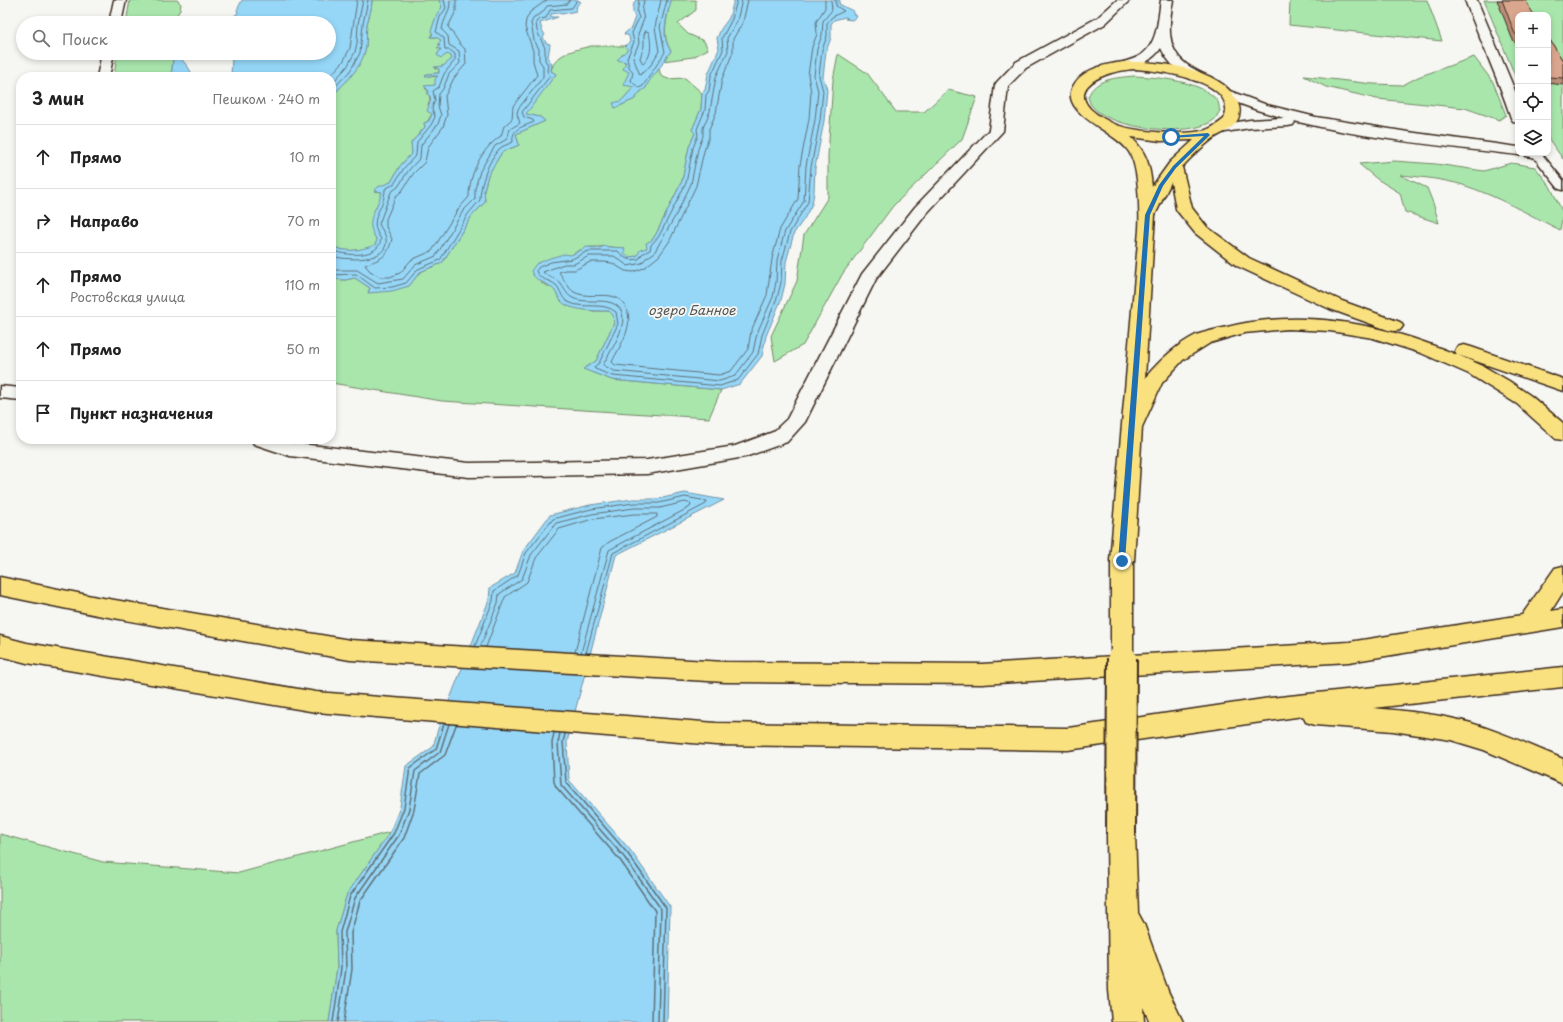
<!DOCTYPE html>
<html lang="ru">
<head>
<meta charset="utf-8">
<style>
	body { margin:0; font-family:"Playpen Sans",sans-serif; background:#f6f6f6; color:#222 }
	.controls { position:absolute; right:12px; top:12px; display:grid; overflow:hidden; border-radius:8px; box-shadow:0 2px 6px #0003 }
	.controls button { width:36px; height:36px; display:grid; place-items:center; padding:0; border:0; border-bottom:1px solid #e0e0e0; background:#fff; color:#222; font:20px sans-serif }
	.stop { position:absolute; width:12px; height:12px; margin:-9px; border:3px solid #1f6fb2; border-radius:50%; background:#fff }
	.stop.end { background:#1f6fb2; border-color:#fff; box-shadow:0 1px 4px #0008 }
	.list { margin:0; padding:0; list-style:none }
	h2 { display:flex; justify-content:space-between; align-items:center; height:52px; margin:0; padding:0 16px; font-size:17px }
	h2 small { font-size:13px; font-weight:400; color:#767676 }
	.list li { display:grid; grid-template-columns:26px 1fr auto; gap:12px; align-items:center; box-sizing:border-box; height:64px; padding:0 16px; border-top:1px solid #e0e0e0 }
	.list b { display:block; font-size:15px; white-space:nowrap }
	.list p { margin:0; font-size:13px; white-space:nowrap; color:#767676 }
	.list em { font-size:13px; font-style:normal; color:#767676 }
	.icon { flex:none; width:22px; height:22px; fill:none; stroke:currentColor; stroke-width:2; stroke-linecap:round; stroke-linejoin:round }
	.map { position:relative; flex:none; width:1563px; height:1022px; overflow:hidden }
	.search { position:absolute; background:#fff; box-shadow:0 2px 6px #0003; left:16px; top:16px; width:320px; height:44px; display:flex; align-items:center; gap:10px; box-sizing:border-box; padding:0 14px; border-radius:22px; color:#767676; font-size:15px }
	.panel { position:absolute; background:#fff; box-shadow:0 2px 6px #0003; left:16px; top:72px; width:320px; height:372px; border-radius:16px }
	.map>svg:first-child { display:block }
</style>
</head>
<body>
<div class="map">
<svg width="1563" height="1022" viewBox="0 0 1563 1022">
	<rect width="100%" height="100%" fill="#f6f6f2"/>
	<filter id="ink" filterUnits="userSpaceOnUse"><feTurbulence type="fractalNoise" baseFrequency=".025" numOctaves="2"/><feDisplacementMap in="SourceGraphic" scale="8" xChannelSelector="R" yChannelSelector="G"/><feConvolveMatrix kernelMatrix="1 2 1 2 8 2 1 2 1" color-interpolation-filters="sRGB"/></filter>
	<g filter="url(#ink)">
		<path fill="#a9e6ac" stroke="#728865" d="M 130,0 L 177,0 L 181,4 L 180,10 L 174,19 L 188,23 L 126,23 Z
			M 372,0 L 439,0 L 442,7 C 439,13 435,17 434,23 C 432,28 434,32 430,37 L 436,37 L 441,40 L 441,49 L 437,55 L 449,54 L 451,56 L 452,59 L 447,64 L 435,69 L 439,68 L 439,73 L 427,74 L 429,77 L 438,76 L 435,85 L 425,88 C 430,93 431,98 428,105 L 432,114 L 427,122 L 424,123 L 425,127 L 411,143 L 412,153 L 400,166 L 391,182 L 374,191 L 382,192 C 377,209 365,223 377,240 L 375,246 C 361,250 345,254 331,245 L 331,97 C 344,83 363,66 366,46 C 367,39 366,32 367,24 C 369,16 372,9 372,0 Z
			M 672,0 L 696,0 L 696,10 L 678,24 L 688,34 L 704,41 L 708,49 L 693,57 L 663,61 L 671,51 C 661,36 667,19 670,3 Z
			M 1290,0 L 1427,0 L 1442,41 L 1289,25 Z
			M 1484,0 L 1563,0 L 1563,159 L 1548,138 L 1548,15 L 1518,15 L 1518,83 Z
			M 591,46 L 625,46 L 628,49 L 622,57 L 630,72 L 628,78 L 634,87 L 615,108 L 635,99 L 640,92 L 646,88 L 649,80 L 659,69 L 661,76 L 668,79 L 685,78 L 702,93 L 701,109 L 692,130 L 695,133 L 689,147 L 682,181 L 656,234 L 647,248 L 637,256 L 630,257 L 623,254 L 625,248 C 618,247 611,248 605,246 C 599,248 593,246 586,248 C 569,252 554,271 541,283 L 553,288 L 562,302 L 571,307 L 592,311 L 609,311 L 613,315 L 614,323 L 596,361 L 584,369 L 612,380 L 721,390 L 709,418 L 442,401 L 331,383 L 331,279 L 345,280 L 355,278 L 370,288 L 368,292 L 409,286 L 420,272 L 442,263 L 471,217 L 485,202 L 484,190 L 488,175 L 502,152 L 519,145 L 516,134 L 545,121 L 540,117 L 525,114 L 556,74 L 551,71 C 555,53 575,50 591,46 Z
			M 117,53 L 180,53 L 179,56 L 173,58 L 172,70 L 170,77 L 114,77 Z
			M 838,54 L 867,73 L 896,112 L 924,112 L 948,90 L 977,97 L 962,139 L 893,206 L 843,273 L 803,345 L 775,361 L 771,336 L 797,281 L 804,235 L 828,197 L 828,156 L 833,80 Z
			M 1474,57 L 1493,82 L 1506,115 L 1499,120 L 1465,108 L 1377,99 L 1326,87 L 1304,76 L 1373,84 L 1403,85 L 1418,77 Z
			M 1134,76 C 1156,77 1205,81 1218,102 C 1219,104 1219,108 1220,111 C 1218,113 1217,117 1215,119 C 1193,139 1109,129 1092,106 C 1090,104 1089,100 1088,97 C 1095,78 1116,78 1134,76 Z
			M 1394,161 L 1436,164 L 1484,171 L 1511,163 L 1535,167 L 1550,186 L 1563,213 L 1560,230 C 1528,214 1497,196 1463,185 C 1443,179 1421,177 1400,175 L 1427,188 L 1433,203 L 1439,223 L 1405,212 L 1400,193 L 1377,179 L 1359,164 Z
			M 390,832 L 347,894 L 336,931 L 337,968 L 329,1022 L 0,1022 L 0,834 L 103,862 L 239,873 Z"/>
		<path fill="#96d7f8" stroke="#7292a1" d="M 242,0 L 372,0 C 372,9 369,16 367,24 C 366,32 367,39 366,46 C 363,68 345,82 331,97 L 331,77 L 231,77 L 232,56 L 226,53 L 329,53 L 329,23 L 233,23 L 234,16 L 238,13 L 237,10 Z
			M 439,0 L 578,0 L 581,2 L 577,5 L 576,11 L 562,14 L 558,13 L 551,14 L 551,17 L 558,17 L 540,23 L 542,30 L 545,35 L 543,37 L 546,43 L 550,44 L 548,58 L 552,64 L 551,71 L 556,74 L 526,114 L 540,117 L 545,121 L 516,134 L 519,145 L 502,152 L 488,175 L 484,190 L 485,202 L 471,217 L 442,263 L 420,272 L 409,286 L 392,291 L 368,293 L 370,288 L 355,278 L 345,280 L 331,279 L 331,245 C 345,254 361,250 375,245 L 377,240 C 363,221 376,212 382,192 L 374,191 L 378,187 L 391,182 L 400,166 L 412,153 L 411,143 L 425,127 L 424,123 L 429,121 L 432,114 L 427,111 L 431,100 L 430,96 L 427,94 L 429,91 L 424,86 L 435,85 L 435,79 L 438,76 L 425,76 L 427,74 L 439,73 L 439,69 L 434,67 L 443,66 L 452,59 L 451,56 C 446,52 446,56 441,58 L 437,55 L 441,49 L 437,48 L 440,46 L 438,44 L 441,40 L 436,37 L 430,37 L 433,34 L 431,31 L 437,14 L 442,7 Z
			M 636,0 L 672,0 L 670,3 C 671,7 669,7 668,11 C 665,25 662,38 671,51 C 665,58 663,64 658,70 C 653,78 649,79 646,88 L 640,92 L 635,99 L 615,108 L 613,103 L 621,101 L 634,87 L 623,85 L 629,72 L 623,69 L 626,62 L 617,60 L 628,49 L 625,46 L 630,42 L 629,36 L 624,34 L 631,28 L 635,17 C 632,13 632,5 636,0 Z
			M 734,0 L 840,0 L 839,4 L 853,11 L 853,14 L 857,16 L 852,20 L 845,19 L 848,18 L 845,17 L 834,20 L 831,24 L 831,38 L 826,51 L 823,77 L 827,90 L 824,121 L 815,168 L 814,192 L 812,204 L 804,219 L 794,233 L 786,262 L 785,284 L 781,300 L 766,336 L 762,356 L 740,384 L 721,390 L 612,380 L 583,369 L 596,361 L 614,323 L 613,315 L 609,311 C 597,311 569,311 561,301 C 558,297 556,291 552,288 C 544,281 535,282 531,271 L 536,264 L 550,258 L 564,254 L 571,255 L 587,247 L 599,248 L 605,246 C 611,248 618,247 625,248 L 624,254 L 630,257 L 637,256 L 640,250 L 647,248 L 646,243 L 652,240 L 656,234 L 682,181 L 689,147 L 695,133 L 692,130 L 701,109 L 702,93 L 705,90 L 708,74 L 719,49 L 717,38 L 721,29 L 729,18 Z
			M 179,56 L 188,67 L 194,77 L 170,77 L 172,70 L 173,58 Z
			M 685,493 L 724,500 L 616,555 L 567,742 L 569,780 L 631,851 L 670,907 L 667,1022 L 329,1022 L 337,968 L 336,931 L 347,894 L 390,832 L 400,807 L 406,766 L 433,747 L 438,729 L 489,600 L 490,588 L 515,573 L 523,551 L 550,515 L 590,505 L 633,499 L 658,499 Z"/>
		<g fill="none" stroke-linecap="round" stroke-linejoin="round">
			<path stroke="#5f6f75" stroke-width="1" d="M 456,0 L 456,11 L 448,27 C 455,35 457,42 465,49 L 466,64 L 454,78 L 445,96 L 447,115 L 443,127 L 428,147 L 425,162 L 413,174 L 402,191 L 396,196 L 386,219 L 386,227 L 392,239 C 387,258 382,258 365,265 L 370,271 L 380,277 L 390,277 L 400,273 L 411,260 L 432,251 L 459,208 L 469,197 C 469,174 482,148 501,136 L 504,126 L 512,119 L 513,106 L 537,75 L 533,61 L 533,51 L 525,27 L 526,20 L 530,12 L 547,0
				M 639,0 L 637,12 L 639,18 L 632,33 L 634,42 L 627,58 L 629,67 L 633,72 L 631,81 L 639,88 L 643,86 L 665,52 L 660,27 L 667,0
				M 644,0 L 642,11 L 644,19 L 638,34 L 639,43 L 633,57 L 640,75 L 651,65 L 659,51 L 655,27 L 661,0
				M 737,0 L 732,19 L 722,38 L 723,50 L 711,76 L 709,91 L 706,95 L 705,110 L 697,129 L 698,135 L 693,148 L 686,183 L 659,236 L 651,245 L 650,250 L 642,254 L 639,259 C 630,261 624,259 618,251 L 588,251 L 572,259 L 551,262 L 539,267 L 536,271 C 540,281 549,279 556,285 C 561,290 561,298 568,302 C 583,310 603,301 616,312 L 618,324 L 599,363 L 594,367 L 595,369 L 613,376 L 720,386 L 738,380 L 758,354 L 762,335 L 777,298 L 781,283 L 782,261 L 790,232 L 808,202 L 811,167 L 820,120 L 823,91 L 819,76 L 822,50 L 827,36 L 827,23 L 832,17 L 844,11 L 836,6 L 836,0
				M 742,0 L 737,21 L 727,38 L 728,51 L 716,77 L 710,111 L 703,128 L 703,136 L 698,149 L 691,184 L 677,213 L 654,253 L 646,258 L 642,263 L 628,266 L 614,256 L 589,256 L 574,264 L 564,264 L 543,272 C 547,277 554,277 559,282 C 565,288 566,296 575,299 C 587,303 601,299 612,303 C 638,313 610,351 603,365 L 614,371 L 720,381 L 735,376 L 753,352 L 757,333 L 773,297 L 776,282 L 777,260 L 785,231 L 804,201 L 806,166 L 815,120 L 818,91 L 814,76 L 817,49 L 822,35 L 823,21 L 832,10 L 831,0
				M 748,0 L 743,22 L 733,39 L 733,52 L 722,79 L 716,113 L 709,129 L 709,137 L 704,151 L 696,186 L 669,242 L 659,256 L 644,268 L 633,272 L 625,271 L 612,263 L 605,262 L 590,262 L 575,270 L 565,270 L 559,272 C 563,278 568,288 574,292 C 585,298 600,294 611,296 C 617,297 621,300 624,304 C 637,323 620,345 612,362 L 615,365 L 719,375 L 731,371 L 748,349 L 751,331 L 767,295 L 772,259 L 780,229 L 798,199 L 800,165 L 809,119 L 811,92 L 808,75 L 812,47 L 817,34 L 816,22 L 825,8 L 825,0
				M 646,31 L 649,32 C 651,44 653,55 643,64 L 640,58 L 644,46 L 644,35 Z
				M 329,77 L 343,62 L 350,48 L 357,0
				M 331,84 L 347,67 L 355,52 L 357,43 L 358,24 L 363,0
				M 331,91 L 350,71 L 360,53 L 363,24 L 368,0
				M 331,250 C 345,256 379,259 381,239 C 366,218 385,210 385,189 L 394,184 L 404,168 L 416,155 L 417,142 L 431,125 L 435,117 L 432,108 L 435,100 L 433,91 L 439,87 L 444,74 L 455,60 L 455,54 L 450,50 L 445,50 L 444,38 L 436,32 L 440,17 L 446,8 L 444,0
				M 331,256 C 345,260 390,264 386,238 C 385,233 381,229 379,224 L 391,192 L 398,187 L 408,171 L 420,158 L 421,145 L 438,124 L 441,115 L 438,106 L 439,94 L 443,89 L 449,74 L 460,63 L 459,51 L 449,45 L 448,36 L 442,30 C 443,19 451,12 450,0
				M 331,270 L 357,270 L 378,283 L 403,279 L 415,265 L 436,256 L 463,211 L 475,199 L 475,189 L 480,171 L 495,146 L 507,139 L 510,129 L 520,123 L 517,114 L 518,109 L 543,77 L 543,66 L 539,60 L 539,49 L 534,40 L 531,23 L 534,17 L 542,13 L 547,6 L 567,4 L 570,0
				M 331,275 L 356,274 L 375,288 L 392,287 L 406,283 L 418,269 L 440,260 L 468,214 L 480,200 C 480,185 488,161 499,149 C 502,146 509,144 513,142 C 511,128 523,127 534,122 L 533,120 L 524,117 L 522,112 L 550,76 L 547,71 L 548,65 L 545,60 L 545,48 L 537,31 L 536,22 L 539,19 L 546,18 L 550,10 L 572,8 L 577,0
				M 475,646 L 493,601 L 494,591 L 518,575 L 526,553 L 553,519 L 591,509 L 634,503 L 659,503 L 685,497 L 707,501 L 706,504 L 613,553 L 586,653
				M 480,647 L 498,603 L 499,594 L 522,579 L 531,555 L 556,523 L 592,514 L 634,508 L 660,508 L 685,502 L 691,504 L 690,507 L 609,550 L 581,653
				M 486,647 L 505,597 L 527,582 L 536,558 L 559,529 L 593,519 L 634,514 L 657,514 L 657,517 L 609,542 L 602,548 L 575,652"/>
			<path stroke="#5f6f75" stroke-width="1.5" d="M 554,733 L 552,743 L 554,782 L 556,787 L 620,860 L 655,911 L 652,1022
				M 560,733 L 558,743 L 561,785 L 624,857 L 661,909 L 658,1022
				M 565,734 L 563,742 L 566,782 L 628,854 L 666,908 L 663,1022
				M 333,1022 L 341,968 L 340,932 L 350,896 L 394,833 L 404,808 L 410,768 L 436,749 L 444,724
				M 338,1022 L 346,969 L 345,932 L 355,898 L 399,835 L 409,809 L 415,771 L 440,752 L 449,724
				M 344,1022 L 352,969 L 351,933 L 360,901 L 404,838 L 414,810 L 420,774 L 445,755 L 456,725"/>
			<defs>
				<path id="lane" d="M 1533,153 L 1541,153 L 1563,180 L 1563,190 L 1559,189 L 1533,156 Z"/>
				<path id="street" d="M 114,0 L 126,0 L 121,23 L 109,23 Z
					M 1117,0 L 1130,0 L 1105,24 L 1026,68 L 1008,86 L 1003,131 L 927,213 L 876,279 L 805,422 L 787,442 L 745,457 L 647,474 L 469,477 L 290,456 L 254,444 L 251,439 L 282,439 L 292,443 L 469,463 L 647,460 L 735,446 L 773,432 L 787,419 L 862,274 L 915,207 L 989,130 L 995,85 L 997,82 L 1016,62 L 1097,18 Z
					M 1161,0 L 1173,0 C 1169,23 1165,48 1186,64 C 1192,69 1202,72 1207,78 L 1205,81 C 1188,85 1167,62 1161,48 C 1154,59 1134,72 1120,69 L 1119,66 L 1120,63 C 1127,61 1135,59 1141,55 C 1158,44 1158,18 1161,0 Z
					M 1465,0 L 1477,0 L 1518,98 L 1518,122 L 1513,121 L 1511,118 C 1498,78 1480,40 1465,0 Z
					M 102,53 L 114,53 L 109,77 L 97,77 Z
					M 1227,90 L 1267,105 L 1316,117 L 1408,132 L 1518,147 L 1518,153 L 1544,153 L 1544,154 L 1542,157 L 1537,158 L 1526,156 L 1524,153 L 1518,155 C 1443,146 1367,139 1294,121 L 1295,122 L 1293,125 L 1288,126 L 1250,128 L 1219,133 L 1214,132 L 1212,129 L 1214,126 L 1250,120 L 1284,118 L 1257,110 L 1222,97 L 1220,94 L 1222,91 Z
					M 0,386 L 21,388 L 21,400 L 0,398 Z"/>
				<path id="primary" d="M 1124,62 C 1157,61 1218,67 1236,99 C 1240,106 1241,112 1238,119 C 1233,130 1220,133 1211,140 C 1201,148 1191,157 1182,167 L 1192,208 L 1207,227 L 1249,258 L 1342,301 L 1400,322 L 1403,326 L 1400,330 L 1394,331 L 1388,330 L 1330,309 L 1237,266 L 1195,233 L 1178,212 L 1176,209 L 1171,182 L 1155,215 L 1145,378 C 1159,361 1176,345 1196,335 C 1204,332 1214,330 1223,328 C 1300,307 1385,324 1457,355 L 1455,351 L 1457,347 L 1464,345 L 1471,347 L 1563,379 L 1563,391 L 1458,355 L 1483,366 L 1509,381 L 1531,396 L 1563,423 L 1563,440 L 1556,439 L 1517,404 L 1469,374 L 1421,353 L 1373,338 L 1330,331 L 1288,329 L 1244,333 L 1210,343 L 1183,360 L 1162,383 L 1142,427 L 1134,561 L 1130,567 L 1122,569 L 1114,567 L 1110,561 L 1139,230 C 1140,211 1139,167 1129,152 C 1117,131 1054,113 1075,83 C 1085,68 1107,64 1124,62 ZM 1136,69 C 1160,71 1240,80 1224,119 C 1219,123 1212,128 1206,130 C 1184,136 1131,132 1112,123 C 1056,96 1094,71 1136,69 ZM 1131,137 L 1161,141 L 1194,140 L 1170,162 L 1152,187 C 1150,165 1147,153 1131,137 Z
					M 1563,566 L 1563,592 L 1551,611 L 1563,609 L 1563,627 L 1349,662 L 982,684 L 725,682 L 350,660 L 97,615 L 0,595 L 0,577 L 97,597 L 350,640 L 725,662 L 982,664 L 1349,642 L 1522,615 L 1555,568 Z
					M 0,636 L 27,643 L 316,692 L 716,723 L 1068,728 L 1270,698 L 1563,667 L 1563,687 L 1373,708 C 1406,711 1439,714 1471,723 C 1503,733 1533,746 1563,759 L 1563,784 L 1484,750 L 1451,740 L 1393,731 L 1315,725 L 1306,722 L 1303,716 L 1068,750 L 716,745 L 316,712 L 27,663 L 0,656 Z
					M 1121,821 L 1131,825 L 1135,834 L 1138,913 L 1144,924 L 1168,991 L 1183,1022 L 1150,1022 L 1143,1007 L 1144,1022 L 1112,1022 L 1109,990 L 1107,834 L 1111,825 Z"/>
			</defs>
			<use href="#lane" stroke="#3b2a1e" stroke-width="3"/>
			<use href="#street" stroke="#3b2a1e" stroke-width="3"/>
			<use href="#primary" stroke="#3b2a1e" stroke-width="3"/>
			<use href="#lane" fill="#f6f6f2" fill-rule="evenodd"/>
			<use href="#street" fill="#f6f6f2" fill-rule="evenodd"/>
			<use href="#primary" fill="#fae180" fill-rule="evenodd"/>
			<defs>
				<path id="primary-bridge-far1" d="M 1122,659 L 1122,561"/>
				<path id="primary-bridge" d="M 1121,834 L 1122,658"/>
			</defs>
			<use href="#primary-bridge-far1" stroke="#3b2a1e" stroke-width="25" stroke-linecap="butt"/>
			<use href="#primary-bridge" stroke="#3b2a1e" stroke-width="32" stroke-linecap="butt"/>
			<use href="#primary-bridge-far1" stroke="#fae180" stroke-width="22"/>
			<use href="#primary-bridge" stroke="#fae180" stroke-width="28"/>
		</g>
		<path fill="#bb8f7a" stroke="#3b2a1e" d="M 1497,0 L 1525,0 L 1518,15 L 1518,47 L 1512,38 Z
			M 1548,37 L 1563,61 L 1563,85 L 1548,83 Z"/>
		<path fill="#daa68e" stroke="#3b2a1e" d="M 1502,0 L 1525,0 L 1534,15 L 1518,15 L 1518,37 L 1514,32 Z
			M 1548,37 L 1563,61 L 1563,78 L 1548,77 Z"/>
	</g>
	<path fill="#1f6fb2" d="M 1208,133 L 1210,135 L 1176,168 L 1163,186 L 1150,215 L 1125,561 L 1122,564 L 1118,561 L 1145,215 L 1159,185 L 1173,166 L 1204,136 L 1171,138 L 1170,136 Z"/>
	<g text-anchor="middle" stroke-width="3.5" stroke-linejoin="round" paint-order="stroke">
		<g font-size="13" font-style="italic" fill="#525554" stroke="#f6f6f2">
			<text x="692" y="315">озеро Банное</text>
		</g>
	</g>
</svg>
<div class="controls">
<button>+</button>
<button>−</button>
<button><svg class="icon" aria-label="locate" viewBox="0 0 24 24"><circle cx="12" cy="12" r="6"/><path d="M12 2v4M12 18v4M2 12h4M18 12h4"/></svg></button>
<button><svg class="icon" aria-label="layers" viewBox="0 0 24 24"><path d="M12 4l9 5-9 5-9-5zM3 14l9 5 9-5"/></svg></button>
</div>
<div class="stop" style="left:1171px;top:137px"></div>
<div class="stop end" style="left:1122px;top:561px"></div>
<div class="search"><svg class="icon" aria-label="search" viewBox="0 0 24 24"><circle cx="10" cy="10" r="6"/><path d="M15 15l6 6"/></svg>Поиск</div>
<section class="panel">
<h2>3 мин<small>Пешком · 240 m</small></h2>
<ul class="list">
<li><svg class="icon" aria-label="ahead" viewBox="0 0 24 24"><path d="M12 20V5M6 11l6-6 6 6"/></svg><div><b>Прямо</b></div><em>10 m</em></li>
<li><svg class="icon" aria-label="right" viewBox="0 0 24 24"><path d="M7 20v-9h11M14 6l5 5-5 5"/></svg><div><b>Направо</b></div><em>70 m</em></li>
<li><svg class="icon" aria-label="ahead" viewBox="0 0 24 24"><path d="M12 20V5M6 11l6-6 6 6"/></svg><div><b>Прямо</b><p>Ростовская улица</p></div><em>110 m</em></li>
<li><svg class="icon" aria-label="ahead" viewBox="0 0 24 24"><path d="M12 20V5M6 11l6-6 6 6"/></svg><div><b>Прямо</b></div><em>50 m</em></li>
<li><svg class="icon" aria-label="arrive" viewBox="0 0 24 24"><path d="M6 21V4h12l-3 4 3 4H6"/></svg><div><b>Пункт назначения</b></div></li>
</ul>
</section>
</div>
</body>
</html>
